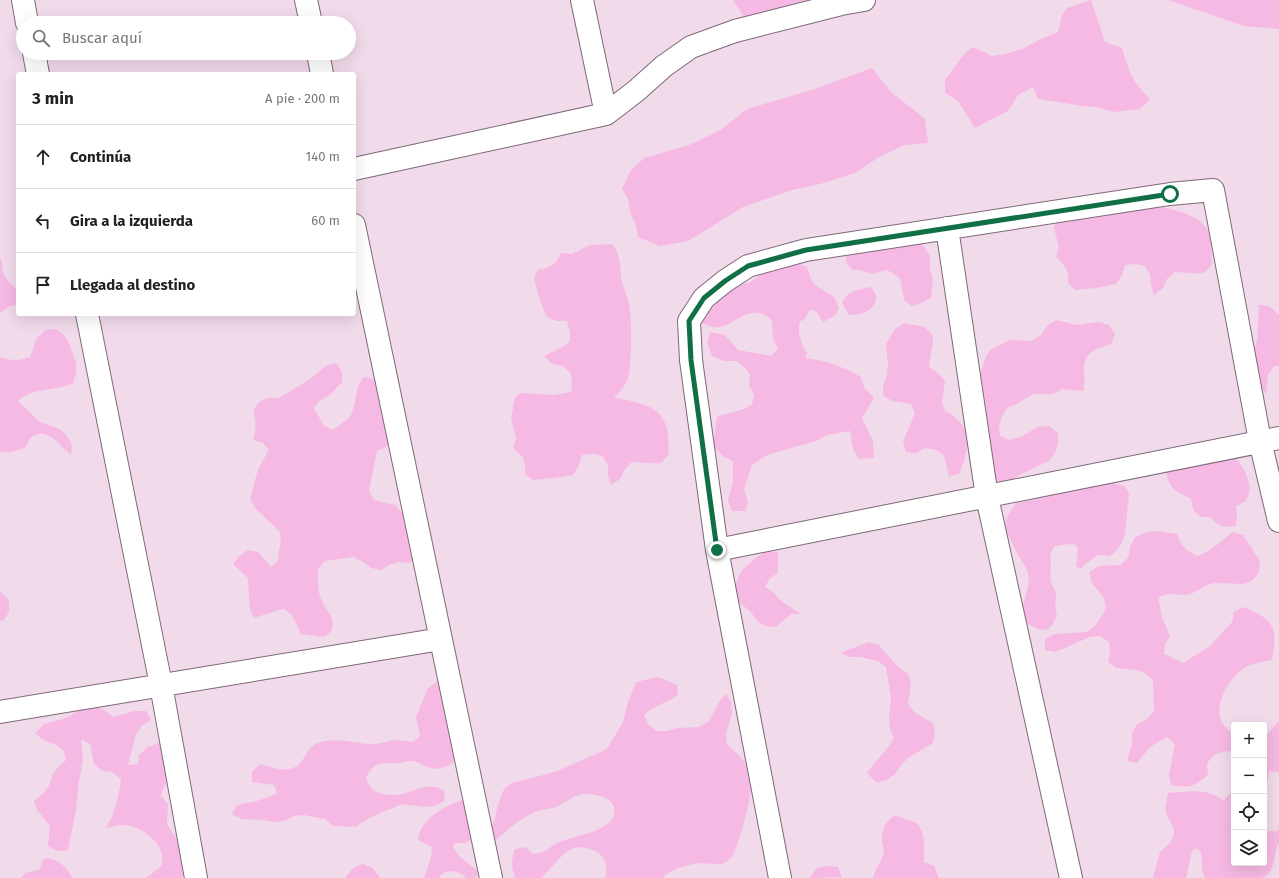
<!DOCTYPE html>
<html lang="es">
<head>
<meta charset="utf-8">
<style>
	body { margin:0; font-family:"Fira Sans",sans-serif; background:#f6f6f6; color:#222 }
	.controls { position:absolute; right:12px; bottom:12px; display:grid; overflow:hidden; border-radius:4px; box-shadow:0 4px 16px #0002 }
	.controls button { width:36px; height:36px; display:grid; place-items:center; padding:0; border:0; border-bottom:1px solid #e0e0e0; background:#fff; color:#222; font:20px sans-serif }
	.stop { position:absolute; width:12px; height:12px; margin:-9px; border:3px solid #106f45; border-radius:50%; background:#fff }
	.stop.end { background:#106f45; border-color:#fff; box-shadow:0 1px 4px #0008 }
	.list { margin:0; padding:0; list-style:none }
	h2 { display:flex; justify-content:space-between; align-items:center; height:52px; margin:0; padding:0 16px; font-size:17px }
	h2 small { font-size:13px; font-weight:400; color:#767676 }
	.list li { display:grid; grid-template-columns:26px 1fr auto; gap:12px; align-items:center; box-sizing:border-box; height:64px; padding:0 16px; border-top:1px solid #e0e0e0 }
	.list b { display:block; font-size:15px; white-space:nowrap }
	.list em { font-size:13px; font-style:normal; color:#767676 }
	.icon { flex:none; width:22px; height:22px; fill:none; stroke:currentColor; stroke-width:2; stroke-linecap:round; stroke-linejoin:round }
	.map { position:relative; flex:none; width:1279px; height:878px; overflow:hidden }
	.search { position:absolute; background:#fff; box-shadow:0 4px 16px #0002; left:16px; top:16px; width:340px; height:44px; display:flex; align-items:center; gap:10px; box-sizing:border-box; padding:0 14px; border-radius:22px; color:#767676; font-size:15px }
	.panel { position:absolute; background:#fff; box-shadow:0 4px 16px #0002; left:16px; top:72px; width:340px; height:244px; border-radius:4px }
	.map>svg:first-child { display:block }
</style>
</head>
<body>
<div class="map">
<svg width="1279" height="878" viewBox="0 0 1279 878">
	<rect width="100%" height="100%" fill="#f1daea"/>
	<path fill="#f6b9e4" d="M 733,0 L 841,0 L 747,22 Z
		M 1091,0 L 1105,42 L 1122,48 C 1129,72 1132,81 1150,99 L 1140,109 L 1114,112 L 1096,107 L 1083,106 L 1038,99 L 1033,87 L 1018,95 L 1008,111 L 975,128 L 958,101 L 945,93 L 945,80 C 955,69 960,55 973,47 L 992,56 L 1006,54 L 1022,49 L 1041,39 L 1058,32 L 1062,15 L 1067,8 Z
		M 1168,0 L 1279,0 L 1279,29 L 1244,26 Z
		M 872,68 L 891,92 L 925,119 L 928,143 L 905,145 L 879,157 L 855,173 L 820,184 L 792,190 L 743,207 L 688,241 L 660,246 L 638,237 L 636,225 L 630,212 L 628,199 L 622,189 L 631,170 L 644,158 L 689,145 L 721,130 L 747,109 L 812,90 Z
		M 1130,202 C 1153,206 1200,209 1209,233 C 1212,243 1211,254 1212,264 C 1210,267 1207,270 1205,272 C 1199,275 1182,272 1175,272 L 1167,279 L 1163,288 L 1154,295 L 1151,285 L 1150,275 L 1145,266 L 1135,264 L 1125,265 L 1122,275 L 1116,284 L 1096,288 L 1075,290 L 1068,283 C 1069,270 1066,266 1056,257 L 1059,248 L 1054,228 L 1058,207 Z
		M 915,241 L 923,245 L 930,256 L 930,268 L 933,281 L 931,298 L 919,304 L 911,306 L 904,300 L 900,278 L 891,272 L 886,270 L 872,274 L 860,270 L 853,270 C 845,262 845,262 848,251 Z
		M 612,244 C 622,254 619,269 622,282 C 624,289 628,297 629,305 C 632,319 632,366 628,378 C 625,386 620,393 614,397 C 632,402 657,403 665,423 C 669,432 668,444 669,454 L 661,463 C 651,464 642,462 632,462 L 625,469 L 620,479 L 611,485 L 608,475 L 608,465 L 602,456 L 593,454 L 582,455 L 579,465 L 573,475 L 553,478 L 533,480 L 525,474 C 526,460 524,457 513,448 L 516,438 L 511,419 L 515,397 L 521,393 L 554,395 L 571,392 L 572,381 L 570,372 L 562,366 L 551,363 L 544,356 C 554,350 561,350 570,341 L 570,332 L 567,321 L 557,321 L 547,317 L 539,298 L 534,278 L 538,270 C 552,267 555,265 561,253 L 572,254 L 590,245 Z
		M 0,258 C 4,263 1,267 3,273 C 6,280 12,285 18,291 L 18,305 L 10,306 L 0,313 Z
		M 800,264 L 807,267 L 810,277 L 815,285 L 834,297 L 839,307 L 836,315 L 823,322 L 816,311 L 810,310 L 804,320 L 800,321 C 797,331 801,345 807,353 L 805,358 C 826,360 842,367 861,377 L 864,387 L 874,398 L 862,418 L 873,441 L 874,458 L 859,459 L 853,449 L 850,431 L 827,435 L 816,441 L 770,454 L 764,457 L 752,465 L 744,489 L 748,502 L 745,511 L 732,511 L 728,500 L 733,482 L 733,461 L 723,456 L 713,446 L 717,417 C 729,412 742,412 752,404 L 754,395 L 749,385 L 750,375 L 745,368 L 737,361 L 724,361 L 712,356 L 707,343 L 710,332 L 725,335 L 738,350 L 771,356 L 778,348 L 773,338 L 772,320 C 741,294 728,348 697,318 L 697,305 L 740,284 L 749,283 L 764,273 L 782,265 L 787,267 L 794,265 Z
		M 871,287 C 873,289 875,293 876,295 C 878,310 860,316 849,315 L 842,303 C 847,291 860,289 871,287 Z
		M 1257,305 L 1269,306 L 1279,315 L 1279,366 L 1274,366 L 1268,375 L 1266,394 C 1261,386 1254,380 1248,371 L 1257,340 L 1259,307 Z
		M 1056,320 L 1077,325 L 1099,322 L 1109,325 L 1115,334 L 1111,344 C 1098,348 1084,351 1084,369 C 1084,379 1086,379 1083,391 L 1062,389 L 1053,394 L 1033,394 L 1017,404 L 1007,408 L 1002,416 L 999,426 L 1000,436 L 1009,440 L 1020,437 L 1038,427 L 1049,426 L 1058,433 L 1058,444 L 1055,453 L 1049,461 L 1021,474 L 1012,480 L 1004,482 L 994,480 L 979,378 L 985,359 L 990,350 L 1010,340 L 1032,341 L 1041,335 L 1047,326 Z
		M 904,323 L 925,327 L 933,336 C 933,346 930,356 929,367 L 938,373 L 945,381 L 942,402 L 945,411 C 974,425 970,449 959,474 L 949,476 L 944,455 L 936,450 L 925,448 L 916,453 L 906,452 L 903,442 L 915,413 L 911,404 L 892,401 L 883,395 L 883,385 L 887,375 L 888,364 L 886,344 L 895,329 Z
		M 55,329 L 64,335 L 69,343 L 76,363 L 76,373 L 73,383 C 55,392 32,387 18,401 L 40,422 L 60,429 L 67,436 L 72,445 L 71,455 C 62,448 52,432 39,434 C 36,435 32,437 30,438 L 26,447 C 17,451 10,453 0,452 L 0,357 C 11,361 19,361 30,357 L 37,338 L 45,330 Z
		M 336,363 L 342,372 L 342,382 L 329,396 L 320,400 L 314,408 L 324,426 L 333,430 L 350,417 L 354,407 L 358,386 L 364,377 L 374,379 L 383,383 L 394,440 L 386,447 L 377,451 L 369,491 L 374,500 L 395,505 L 415,527 L 418,558 L 409,563 L 399,562 L 389,565 L 381,570 L 371,568 L 363,562 L 354,557 L 325,561 L 318,569 C 318,579 317,591 322,601 C 328,616 336,614 331,632 L 323,637 L 301,634 L 292,615 L 284,609 C 273,611 265,615 254,618 L 250,609 L 248,578 L 233,564 L 239,556 L 248,550 L 258,552 L 271,567 L 278,561 L 279,551 L 281,541 L 279,531 L 256,509 L 250,499 L 258,469 L 269,450 L 263,443 L 253,440 C 256,428 257,422 253,410 L 259,402 L 268,398 L 279,398 L 309,380 L 326,366 Z
		M 1234,456 C 1242,465 1252,481 1249,494 C 1248,496 1246,500 1245,502 L 1236,506 L 1237,516 L 1236,526 C 1224,528 1218,526 1210,517 L 1200,517 L 1193,509 L 1191,499 C 1176,491 1169,490 1166,471 Z
		M 1102,483 L 1113,483 L 1124,486 L 1129,494 L 1125,534 L 1121,544 L 1114,553 L 1109,556 L 1098,555 L 1084,565 L 1081,569 L 1076,566 L 1078,550 L 1076,545 L 1070,544 L 1055,546 C 1048,555 1051,560 1051,569 C 1050,573 1050,578 1051,582 C 1052,586 1055,589 1056,593 C 1057,602 1053,605 1057,615 C 1055,619 1053,626 1049,628 C 1040,634 1027,623 1021,617 C 1022,605 1026,598 1028,586 C 1032,571 1021,562 1015,549 C 1011,541 1010,537 1004,530 L 1007,517 L 1016,503 L 1037,499 L 1046,493 Z
		M 1155,531 L 1177,534 C 1181,546 1185,550 1197,556 C 1214,550 1219,542 1233,532 L 1243,535 L 1260,561 L 1259,572 L 1253,580 L 1244,584 L 1214,583 L 1205,586 L 1197,591 L 1188,595 L 1168,594 L 1158,597 L 1162,617 L 1170,636 L 1165,644 L 1164,654 L 1183,663 L 1210,646 L 1232,622 L 1234,612 L 1243,607 C 1272,619 1279,625 1272,660 C 1262,662 1251,663 1243,669 C 1224,682 1206,720 1234,733 L 1234,753 C 1225,748 1210,755 1207,765 C 1207,768 1208,772 1208,775 C 1194,787 1189,788 1171,785 L 1169,775 L 1175,744 L 1167,737 L 1150,747 L 1137,763 L 1127,761 L 1132,744 L 1132,733 L 1137,724 L 1146,720 L 1154,711 L 1153,681 L 1146,674 L 1137,670 L 1116,668 L 1108,662 L 1110,652 L 1109,642 L 1100,636 L 1090,637 L 1055,652 L 1045,650 L 1045,639 L 1055,634 L 1086,632 L 1095,626 L 1106,609 L 1104,598 L 1092,583 L 1089,572 L 1099,566 L 1120,565 L 1128,558 L 1130,547 L 1135,537 L 1144,533 Z
		M 766,551 L 778,552 L 778,573 L 770,578 L 765,587 L 774,593 L 781,601 L 801,614 L 791,614 L 776,627 L 766,626 L 757,621 L 751,612 L 735,599 L 733,589 L 742,570 L 757,557 Z
		M 0,591 L 9,600 L 9,612 L 3,621 L 0,620 Z
		M 869,642 L 879,645 L 899,668 L 908,674 L 911,683 L 908,704 L 914,712 L 933,723 L 935,733 L 933,743 L 908,758 L 901,765 L 895,774 L 888,779 L 877,783 L 867,773 C 876,760 887,751 894,738 L 890,729 L 889,718 L 891,698 L 886,667 L 878,661 L 860,657 L 850,657 L 840,653 Z
		M 658,677 L 677,685 L 678,695 C 667,703 654,705 644,715 L 648,724 L 656,731 L 667,731 L 677,728 L 699,727 L 709,721 L 719,702 L 726,694 L 731,702 L 732,713 L 726,734 L 727,744 C 734,751 743,757 747,767 C 750,773 751,781 751,788 C 751,799 738,850 731,858 C 721,868 713,863 702,863 C 693,863 667,870 663,878 L 605,878 C 608,870 606,861 600,854 C 597,851 591,849 586,848 C 565,843 556,866 541,878 L 515,878 C 511,867 511,860 515,849 L 526,847 L 533,854 C 549,853 549,845 562,841 C 578,835 596,834 610,822 C 612,820 613,817 614,814 C 619,798 594,793 583,794 C 574,795 564,803 556,807 C 549,809 542,809 535,812 C 520,819 508,829 496,840 L 486,838 L 495,819 L 497,808 L 504,789 L 512,783 L 555,772 L 607,749 L 623,722 L 628,702 L 636,682 Z
		M 436,680 L 446,682 L 460,743 L 452,764 C 445,767 439,770 431,768 C 424,767 419,761 411,761 C 407,761 403,763 399,763 C 381,764 374,760 366,778 C 369,786 372,790 380,793 C 403,801 418,783 436,787 C 439,787 442,790 445,791 L 444,801 L 435,806 L 424,807 L 402,804 L 371,817 L 355,827 L 333,826 L 325,819 L 304,815 L 294,816 L 284,821 L 273,822 L 263,820 L 242,819 L 232,814 L 237,805 L 257,801 L 277,794 L 274,785 L 252,782 L 252,772 L 260,764 C 269,766 280,771 290,769 C 307,765 304,746 321,742 C 338,737 356,744 373,744 C 381,744 387,741 394,740 C 400,740 407,741 413,742 L 420,736 L 416,717 L 428,688 L 437,682 Z
		M 93,705 L 104,710 L 113,717 L 135,711 L 146,711 L 151,720 L 142,725 L 136,734 L 128,765 L 138,764 L 139,755 L 148,747 L 159,743 L 167,750 L 171,779 L 164,786 L 161,796 L 168,804 L 167,824 L 179,842 L 185,874 L 181,878 L 146,878 L 162,866 C 162,862 163,857 162,854 C 157,838 140,826 124,825 C 118,825 112,826 106,828 C 115,814 119,796 121,779 L 112,772 L 102,771 L 94,764 L 90,744 L 81,739 L 83,760 L 79,781 L 76,810 L 68,850 L 57,851 L 48,846 L 50,826 L 37,810 L 34,801 L 43,794 L 49,786 L 52,776 L 58,767 L 66,760 L 63,750 L 54,744 L 43,740 L 35,733 L 44,724 L 66,718 L 75,713 L 82,706 Z
		M 1279,721 L 1279,772 L 1269,771 L 1268,781 L 1264,784 L 1264,735 L 1268,733 Z
		M 1234,790 L 1234,863 L 1264,863 L 1264,831 L 1276,831 L 1279,829 L 1279,843 L 1277,846 C 1275,856 1273,876 1261,878 C 1257,878 1252,878 1248,878 L 1247,877 L 1245,878 L 1205,878 C 1204,875 1202,872 1202,868 C 1201,860 1204,854 1197,848 L 1192,851 L 1186,878 L 1153,878 L 1160,852 L 1171,842 L 1174,832 L 1173,827 L 1166,813 L 1165,808 L 1168,793 C 1186,792 1209,787 1223,801 Z
		M 465,799 L 474,838 L 465,843 L 455,843 L 453,847 L 459,856 L 478,871 L 476,878 L 466,878 C 460,870 444,868 439,878 L 424,878 L 431,857 L 432,847 L 418,840 C 420,818 447,805 465,799 Z
		M 895,815 L 917,823 L 922,831 L 924,841 L 924,862 L 934,866 L 939,878 L 873,878 C 875,869 883,859 884,851 C 884,848 882,845 882,842 C 882,829 885,822 895,815 Z
		M 47,858 C 60,860 67,867 72,878 L 21,878 L 25,873 L 39,870 L 43,860 Z
		M 363,864 L 373,868 L 380,878 L 345,878 C 350,871 354,866 363,864 Z
		M 827,866 L 838,867 L 842,877 L 810,878 L 817,868 Z"/>
	<g fill="none" stroke-linecap="round" stroke-linejoin="round">
		<defs>
			<path id="minor" d="M 23,0 L 27,23
				M 306,0 L 311,23
				M 582,0 L 606,114
				M 34,53 L 38,74
				M 318,53 L 322,74
				M 354,169 L 606,114 L 636,91 L 664,66 L 691,47 L 735,31 L 841,4 L 864,0
				M 354,225 L 491,878
				M 947,228 L 987,497 L 1071,878
				M 87,314 L 161,685 L 196,878
				M 717,550 L 1279,438
				M 0,712 L 441,639
				M 780,878 L 717,550 L 691,360 L 689,321 L 704,298 L 725,281 L 748,266 L 806,250 L 1170,194 L 1213,190 L 1260,441 L 1279,521"/>
		</defs>
		<use href="#minor" stroke="#7d6977" stroke-width="24"/>
		<use href="#minor" stroke="#fff" stroke-width="22"/>
	</g>
	<g fill="none" stroke-linecap="round" stroke-linejoin="round">
		<path stroke="#106f45" stroke-width="5" d="M 717,550 L 691,360 L 689,321 L 704,298 L 725,281 L 748,266 L 806,250 L 1170,194"/>
	</g>
</svg>
<div class="controls">
<button>+</button>
<button>−</button>
<button><svg class="icon" aria-label="locate" viewBox="0 0 24 24"><circle cx="12" cy="12" r="6"/><path d="M12 2v4M12 18v4M2 12h4M18 12h4"/></svg></button>
<button><svg class="icon" aria-label="layers" viewBox="0 0 24 24"><path d="M12 4l9 5-9 5-9-5zM3 14l9 5 9-5"/></svg></button>
</div>
<div class="stop" style="left:1170px;top:194px"></div>
<div class="stop end" style="left:717px;top:550px"></div>
<div class="search"><svg class="icon" aria-label="search" viewBox="0 0 24 24"><circle cx="10" cy="10" r="6"/><path d="M15 15l6 6"/></svg>Buscar aquí</div>
<section class="panel">
<h2>3 min<small>A pie · 200 m</small></h2>
<ul class="list">
<li><svg class="icon" aria-label="ahead" viewBox="0 0 24 24"><path d="M12 20V5M6 11l6-6 6 6"/></svg><div><b>Continúa</b></div><em>140 m</em></li>
<li><svg class="icon" aria-label="left" viewBox="0 0 24 24"><path d="M17 20v-9H6M10 6l-5 5 5 5"/></svg><div><b>Gira a la izquierda</b></div><em>60 m</em></li>
<li><svg class="icon" aria-label="arrive" viewBox="0 0 24 24"><path d="M6 21V4h12l-3 4 3 4H6"/></svg><div><b>Llegada al destino</b></div></li>
</ul>
</section>
</div>
</body>
</html>
